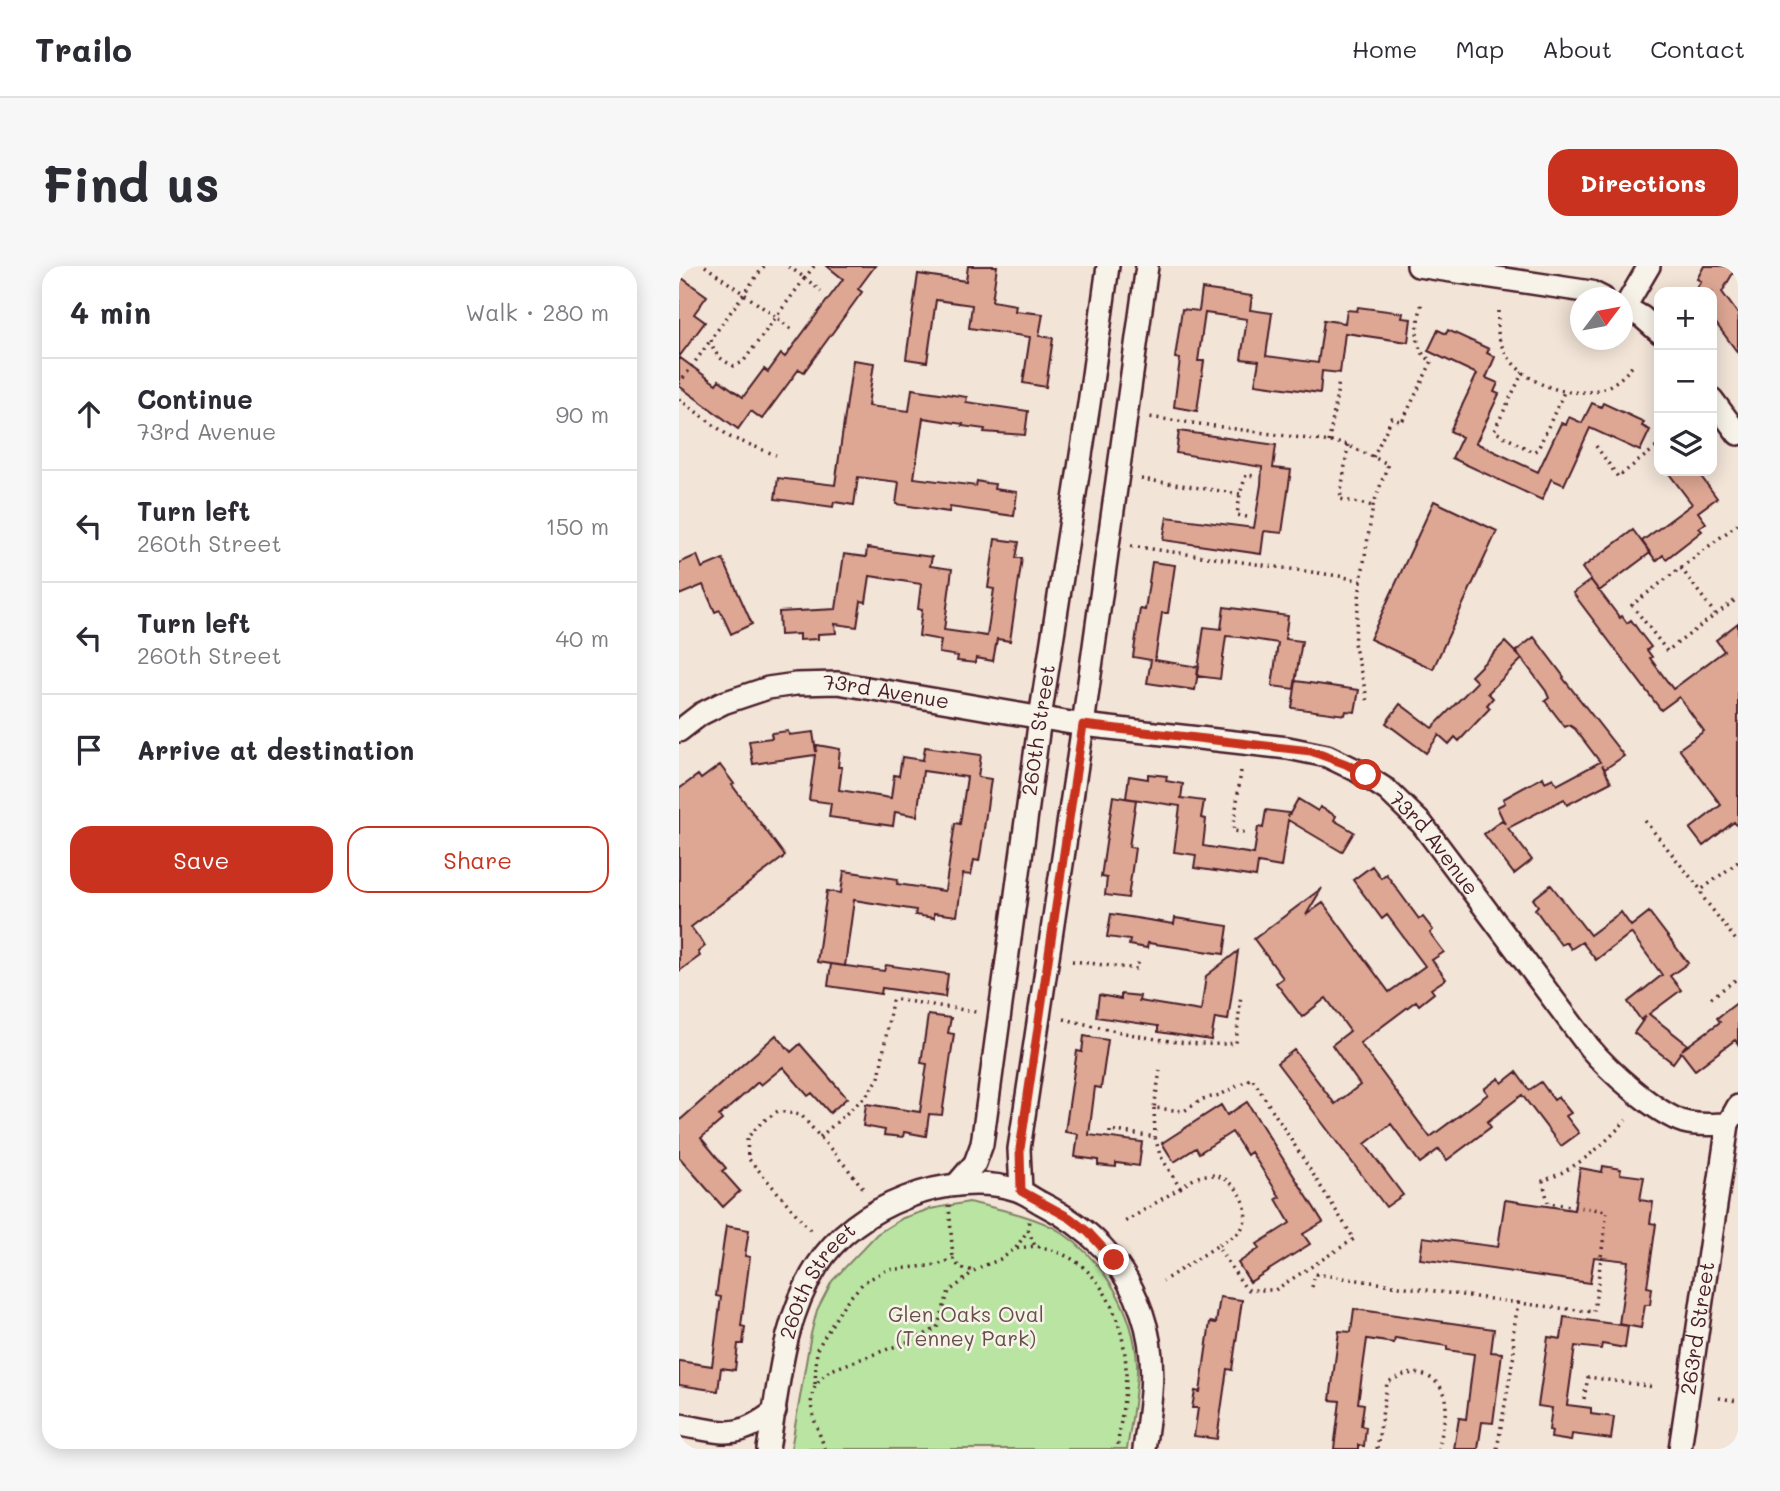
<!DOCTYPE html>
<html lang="en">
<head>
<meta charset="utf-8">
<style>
	body { margin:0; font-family:Mali,sans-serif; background:#f7f7f7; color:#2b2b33 }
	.controls { position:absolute; right:21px; top:21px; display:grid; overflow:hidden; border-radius:14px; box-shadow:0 4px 18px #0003 }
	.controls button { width:63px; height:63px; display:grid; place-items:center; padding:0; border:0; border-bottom:2px solid #e1e1e2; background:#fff; color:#2b2b33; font:35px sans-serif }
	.compass { position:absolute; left:891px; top:21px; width:63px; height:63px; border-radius:50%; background:#fff; box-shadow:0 4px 18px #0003; rotate:58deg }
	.stop { position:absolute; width:21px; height:21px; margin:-16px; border:5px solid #c8321e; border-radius:50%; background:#fff }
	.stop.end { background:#c8321e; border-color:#fff; box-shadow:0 2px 7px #0008 }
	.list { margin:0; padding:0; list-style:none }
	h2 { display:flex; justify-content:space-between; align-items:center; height:91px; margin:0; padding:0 28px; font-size:30px }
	h2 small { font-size:23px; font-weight:400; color:#7c7c81 }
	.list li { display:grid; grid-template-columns:46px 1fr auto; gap:21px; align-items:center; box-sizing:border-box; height:112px; padding:0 28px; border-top:2px solid #e1e1e2 }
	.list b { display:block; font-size:26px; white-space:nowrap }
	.list p { margin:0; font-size:23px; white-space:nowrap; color:#7c7c81 }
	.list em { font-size:23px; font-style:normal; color:#7c7c81 }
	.actions { display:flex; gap:14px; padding:21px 28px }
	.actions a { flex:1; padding:16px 0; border:2px solid #c8321e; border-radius:21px; text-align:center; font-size:24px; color:#c8321e }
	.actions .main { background:#c8321e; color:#fff }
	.icon { flex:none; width:38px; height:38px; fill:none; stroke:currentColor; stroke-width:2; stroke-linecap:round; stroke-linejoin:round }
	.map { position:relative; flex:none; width:1059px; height:1183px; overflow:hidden; border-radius:21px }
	header { display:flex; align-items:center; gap:42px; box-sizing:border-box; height:98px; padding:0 35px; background:#fff; border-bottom:2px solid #e1e1e2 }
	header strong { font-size:33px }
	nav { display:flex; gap:38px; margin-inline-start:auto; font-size:24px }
	.intro { display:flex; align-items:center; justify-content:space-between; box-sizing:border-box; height:168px; padding:0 42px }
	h1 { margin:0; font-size:49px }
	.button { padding:18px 32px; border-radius:21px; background:#c8321e; color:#fff; font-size:24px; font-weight:700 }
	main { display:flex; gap:42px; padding:0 42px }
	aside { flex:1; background:#fff; border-radius:21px; box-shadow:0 4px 18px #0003 }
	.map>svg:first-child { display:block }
</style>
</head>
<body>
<header>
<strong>Trailo</strong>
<nav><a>Home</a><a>Map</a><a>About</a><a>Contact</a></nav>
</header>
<div class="intro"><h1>Find us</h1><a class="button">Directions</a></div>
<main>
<aside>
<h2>4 min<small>Walk · 280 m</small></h2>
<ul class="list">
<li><svg class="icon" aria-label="ahead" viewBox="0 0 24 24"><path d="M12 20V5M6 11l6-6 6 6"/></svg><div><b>Continue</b><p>73rd Avenue</p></div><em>90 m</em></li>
<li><svg class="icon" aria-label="left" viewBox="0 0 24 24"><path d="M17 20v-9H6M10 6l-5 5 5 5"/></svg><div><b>Turn left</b><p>260th Street</p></div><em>150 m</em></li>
<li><svg class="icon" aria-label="left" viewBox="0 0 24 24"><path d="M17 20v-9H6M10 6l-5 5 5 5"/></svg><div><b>Turn left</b><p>260th Street</p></div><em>40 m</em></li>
<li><svg class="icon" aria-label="arrive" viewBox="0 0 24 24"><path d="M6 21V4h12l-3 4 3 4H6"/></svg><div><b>Arrive at destination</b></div></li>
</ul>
<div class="actions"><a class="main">Save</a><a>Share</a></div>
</aside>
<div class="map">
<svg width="1059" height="1183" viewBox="0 0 1059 1183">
	<rect width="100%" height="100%" fill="#f2e4d7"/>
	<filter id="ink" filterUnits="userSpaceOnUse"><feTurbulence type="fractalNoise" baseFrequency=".0143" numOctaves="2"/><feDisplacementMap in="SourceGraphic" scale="14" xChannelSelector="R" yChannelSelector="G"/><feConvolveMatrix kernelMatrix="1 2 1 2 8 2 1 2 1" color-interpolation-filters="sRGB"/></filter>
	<g filter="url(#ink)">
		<path fill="#b9e4a2" stroke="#828266" stroke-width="2" d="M 290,936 C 316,942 360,951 382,966 C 425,995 455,1045 458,1097 C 459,1121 452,1159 448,1183 L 112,1183 L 132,1068 L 138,1044 L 153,1015 L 198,968 L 224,952 L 251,943 Z"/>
		<path fill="#dda793" stroke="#4a1f2b" stroke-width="2" d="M 148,0 L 196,0 L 179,23 L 183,26 L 125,106 L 120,103 L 83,153 L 72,145 L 59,163 L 0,120 L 0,10 L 28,30 L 15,48 L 26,56 L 0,91 L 37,118 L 40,114 L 64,131 L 85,103 L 89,106 L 102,88 L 106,91 L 164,13 Z
			M 289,0 L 318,0 L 313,35 L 337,39 L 336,45 L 364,48 L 360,70 L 374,72 L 367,121 L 344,117 L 351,71 L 290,62 L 293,39 L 257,34 L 248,96 L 227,93 L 239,8 L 287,15 Z
			M 1025,0 L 1058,0 L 1043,26 L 1059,48 L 1059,87 L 1033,52 L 1033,26 L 1022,26 L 1017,23 L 1022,15 L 1018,13 Z
			M 523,23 L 573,30 L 571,44 L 593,47 L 587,90 L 639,97 L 645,54 L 666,57 L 668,44 L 678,45 L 679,41 L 724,47 L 723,52 L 732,53 L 729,76 L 666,67 L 661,107 L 643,105 L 641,127 L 613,123 L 576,118 L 580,95 L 562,93 L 568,53 L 526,47 L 519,95 L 525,95 L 518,145 L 495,141 L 501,93 L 496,92 L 503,43 L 520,45 Z
			M 759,64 L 767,68 L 769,64 L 810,83 L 808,87 L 816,91 L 807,112 L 819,117 L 815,126 L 820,128 L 797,177 L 859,206 L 882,157 L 887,159 L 890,151 L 903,157 L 913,137 L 922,141 L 924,137 L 965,156 L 963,160 L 971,164 L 961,185 L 911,162 L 885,219 L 872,213 L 863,234 L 773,192 L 783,171 L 771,165 L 798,108 L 749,85 Z
			M 174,94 L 195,97 L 189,140 L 230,145 L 233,123 L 288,131 L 287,136 L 349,145 L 346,169 L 305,166 L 306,163 L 283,160 L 284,158 L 244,152 L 235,212 L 297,220 L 298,215 L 307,217 L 316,218 L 315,223 L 338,226 L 335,250 L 271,241 L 270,246 L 217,238 L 220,216 L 179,211 L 175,239 L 155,236 L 154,241 L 96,233 L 99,212 L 156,219 Z
			M 500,165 L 597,179 L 594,202 L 612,204 L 603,267 L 585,265 L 582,288 L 484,274 L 488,251 L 575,262 L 582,219 L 583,201 L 497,187 Z
			M 988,205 L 1018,205 L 1038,232 L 1019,246 L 1027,257 L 1020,262 L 1023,265 L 987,293 L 984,289 L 977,295 L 963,275 L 1013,238 Z
			M 755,235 L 818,265 L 754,403 L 691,373 Z
			M 954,264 L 971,287 L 920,325 L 903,302 Z
			M 316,273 L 340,276 L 337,292 L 343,292 L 331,375 L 318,373 L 314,395 L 297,392 L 296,397 L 278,395 L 279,390 L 260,387 L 262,374 L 240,370 L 243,344 L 239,343 L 242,318 L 191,310 L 187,336 L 182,335 L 178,361 L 156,358 L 157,367 L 139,368 L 139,373 L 120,374 L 120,368 L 101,369 L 100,346 L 157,343 L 165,288 L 187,291 L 188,282 L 253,291 L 251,300 L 273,303 L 265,364 L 308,370 L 315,323 L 309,322 Z
			M 18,289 L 23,302 L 44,293 L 73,358 L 52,368 L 41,344 L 36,346 L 24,319 L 0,329 L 0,297 Z
			M 473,296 L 496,299 L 489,347 L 483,347 L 476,394 L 520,401 L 516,424 L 468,417 L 472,394 L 454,391 L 461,343 L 466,344 Z
			M 912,314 L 941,352 L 943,350 L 948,357 L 952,354 L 962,368 L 972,381 L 968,384 L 973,391 L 971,392 L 994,423 L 1045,385 L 1037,374 L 1059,357 L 1059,561 L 1055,556 L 1024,580 L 1011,563 L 1042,539 L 1000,483 L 1025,465 L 1000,431 L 982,444 L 894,327 Z
			M 545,341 L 609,350 L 606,373 L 623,375 L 615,423 L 593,420 L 599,377 L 560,371 L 547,370 L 541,413 L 518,410 L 525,361 L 542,363 Z
			M 855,371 L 885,411 L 884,412 L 945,490 L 926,503 L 923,499 L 932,516 L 888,539 L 885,533 L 829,562 L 853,594 L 835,608 L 805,568 L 823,554 L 826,558 L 818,541 L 826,537 L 824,533 L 864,511 L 866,516 L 874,512 L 878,519 L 921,496 L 896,463 L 890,459 L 886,461 L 866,435 L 870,432 L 867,425 L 837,385 Z
			M 826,376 L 843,393 L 809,427 L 814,432 L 808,439 L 811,442 L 780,475 L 776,471 L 770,478 L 760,469 L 747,487 L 707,457 L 721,438 L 753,462 L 798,416 L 792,410 Z
			M 617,415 L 680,424 L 676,446 L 667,445 L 666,449 L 613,442 Z
			M 109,465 L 110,469 L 134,466 L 137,486 L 138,479 L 161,483 L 159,501 L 163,501 L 160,524 L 212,532 L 215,509 L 220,510 L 223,491 L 244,494 L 246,481 L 302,489 L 299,511 L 312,513 L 302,584 L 300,595 L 295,594 L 292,609 L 284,608 L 278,650 L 255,647 L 255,652 L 236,649 L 237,644 L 175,634 L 166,700 L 138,696 L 148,625 L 162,627 L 165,605 L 219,613 L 218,618 L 266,625 L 276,557 L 281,558 L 288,511 L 244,505 L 238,550 L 216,546 L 214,560 L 150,551 L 152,537 L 130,534 L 136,489 L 74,498 L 70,475 L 93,472 L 92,467 Z
			M 41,499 L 55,518 L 53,519 L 106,590 L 12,661 L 26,680 L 19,686 L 21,690 L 0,705 L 0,523 L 19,509 L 22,513 Z
			M 469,508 L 488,510 L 487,515 L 504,518 L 502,532 L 525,535 L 522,552 L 527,553 L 524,580 L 575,588 L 579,561 L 584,562 L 587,544 L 610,547 L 609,551 L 619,533 L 639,545 L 641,541 L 657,550 L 655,554 L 675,566 L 663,586 L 609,554 L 602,601 L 579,597 L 577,611 L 515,602 L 517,589 L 495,586 L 501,540 L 447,532 L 450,510 L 469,513 Z
			M 434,530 L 457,534 L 450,581 L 456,582 L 449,632 L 426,629 L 428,612 L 422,611 Z
			M 693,600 L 702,612 L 707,608 L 740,653 L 744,651 L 754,664 L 751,667 L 765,686 L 753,694 L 767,713 L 752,723 L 755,727 L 740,739 L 737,735 L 681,777 L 751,871 L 809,828 L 805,823 L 820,812 L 823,817 L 837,806 L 850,824 L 862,816 L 875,834 L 879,831 L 892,847 L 887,850 L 900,867 L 882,880 L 843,829 L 808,856 L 812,861 L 768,894 L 760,883 L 741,897 L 712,858 L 686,878 L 724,929 L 707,941 L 598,797 L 615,784 L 656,838 L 681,819 L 653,779 L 671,765 L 647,732 L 623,751 L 597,717 L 604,712 L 575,673 L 643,622 L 627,649 L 644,637 L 710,726 L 746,700 L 708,649 L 703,653 L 674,614 Z
			M 872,619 L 911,669 L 942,646 L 952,660 L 970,646 L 1009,697 L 991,710 L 1002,724 L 970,748 L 1008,778 L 1003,784 L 1041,756 L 1038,752 L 1059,736 L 1059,778 L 1056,774 L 1016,804 L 1002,786 L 994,797 L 955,767 L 967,750 L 962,754 L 949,736 L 983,709 L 952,667 L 917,694 L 903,676 L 892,683 L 887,676 L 882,679 L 856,643 L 859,640 L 854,633 Z
			M 432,648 L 495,658 L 496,652 L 549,660 L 545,688 L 469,677 L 468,682 L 450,679 L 451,674 L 428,671 Z
			M 559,685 L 549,754 L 536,752 L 532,774 L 479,766 L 479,760 L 417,751 L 420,729 L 442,733 L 442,728 L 461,730 L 460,735 L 522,745 L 527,710 Z
			M 152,698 L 205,705 L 207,699 L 269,708 L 266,731 L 203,722 L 202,728 L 149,720 Z
			M 249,749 L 272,752 L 269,767 L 275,768 L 263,849 L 250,848 L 247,870 L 225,866 L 224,871 L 215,870 L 205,869 L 206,864 L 184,860 L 187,838 L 241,846 L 248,798 L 242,797 Z
			M 97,769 L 112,786 L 121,778 L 168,832 L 151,847 L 133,827 L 129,830 L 104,801 L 82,819 L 79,816 L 59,834 L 40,850 L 43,854 L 22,872 L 47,902 L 43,905 L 61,925 L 44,941 L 0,891 L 0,855 Z
			M 405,770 L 429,774 L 422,822 L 416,821 L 410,869 L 463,876 L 460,900 L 437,897 L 437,901 L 427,900 L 419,899 L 419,894 L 396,891 L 399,868 L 386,866 L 398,785 L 403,786 Z
			M 568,836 L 644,956 L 624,968 L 631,978 L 571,1016 L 559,997 L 581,982 L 578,978 L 611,957 L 597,933 L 601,931 L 572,886 L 568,889 L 553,866 L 520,887 L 517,882 L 495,896 L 483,877 L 542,839 L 548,849 Z
			M 924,900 L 942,903 L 941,908 L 965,911 L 961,934 L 974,936 L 971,957 L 977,958 L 968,1021 L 973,1022 L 971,1039 L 966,1039 L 962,1062 L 940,1058 L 949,995 L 915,991 L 911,1017 L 741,993 L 744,971 L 819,981 L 826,934 L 895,944 L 901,902 L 923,906 Z
			M 47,960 L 70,964 L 66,990 L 71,991 L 62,1060 L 66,1061 L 64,1078 L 59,1078 L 56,1104 L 42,1102 L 39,1125 L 0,1119 L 0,1095 L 33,1100 L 42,1031 L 37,1030 Z
			M 541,1031 L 563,1034 L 553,1104 L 548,1103 L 538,1173 L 515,1170 L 519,1142 L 513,1142 L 516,1125 L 521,1126 L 531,1056 L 537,1057 Z
			M 675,1043 L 815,1063 L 812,1086 L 823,1087 L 814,1157 L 803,1156 L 799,1183 L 775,1183 L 780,1152 L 787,1153 L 795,1088 L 768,1084 L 768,1080 L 716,1072 L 715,1077 L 688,1073 L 679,1137 L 685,1138 L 682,1160 L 687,1161 L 685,1180 L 679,1179 L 679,1183 L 655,1183 L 661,1135 L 651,1134 L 660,1065 L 672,1066 Z
			M 885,1051 L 949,1060 L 946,1082 L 923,1078 L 922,1083 L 896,1080 L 892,1110 L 888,1139 L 912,1142 L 912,1148 L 935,1151 L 932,1173 L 893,1168 L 892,1175 L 872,1172 L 873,1165 L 870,1164 L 873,1142 L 859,1140 L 869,1071 L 882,1073 Z"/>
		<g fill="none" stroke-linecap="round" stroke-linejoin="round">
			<defs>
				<g id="minor">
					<path d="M 739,0 L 912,26 L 924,32"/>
					<path d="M 944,40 L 963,51 L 980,66"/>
					<path d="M 946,41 L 970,0"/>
					<path d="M 1033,133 L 1059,168"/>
					<path id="s1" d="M 0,465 L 22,448 L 44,437 L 89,422 L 117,418 L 159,417 L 404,459 L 609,482 L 648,490 L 677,504 L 708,524 L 743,558 L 910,781 C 929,804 976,847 1005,856 C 1018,860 1036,858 1049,858"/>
					<path id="s2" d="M 277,919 L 296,897 L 303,878 L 361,452 L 410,138 L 429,0"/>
					<path d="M 342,925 L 340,883 L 404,459 L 468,0"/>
					<path d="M 0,1159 C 45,1166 57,1175 96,1145"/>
					<path id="s3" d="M 89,1183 C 100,1120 103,1055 138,1000 C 175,940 271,903 338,924 C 347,927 354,933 362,937 C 409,961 445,994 463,1047 C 479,1092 472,1137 465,1183"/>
					<path id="s4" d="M 1001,1183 L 1049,858 L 1059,840"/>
				</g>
			</defs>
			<use href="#minor" stroke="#4a1f2b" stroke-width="26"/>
			<path stroke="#4a1f2b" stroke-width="3.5" stroke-dasharray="2 5" stroke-linecap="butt" d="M 26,0 L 97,51 L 126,12 L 109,0
				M 85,0 L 32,73 C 34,88 42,94 55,100 L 64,96 L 97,51 L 113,64
				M 135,0 L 126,12 L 142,25
				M 819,45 C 819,54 818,64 820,72 C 832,113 884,135 922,123 C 936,119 947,108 956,97
				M 844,106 L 815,165 L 854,186 L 859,183 L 885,126
				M 0,118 L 31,75
				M 0,133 L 51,171 L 97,189
				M 650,176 L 660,115
				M 669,179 L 661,233 L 694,240
				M 917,180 L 939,211 L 980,179
				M 694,191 L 713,152 L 723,156 L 753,95 C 730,83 740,55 743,35
				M 462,213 L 561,228
				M 568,251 L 558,249 L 561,228 L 567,209 L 575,210
				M 1059,258 L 953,339 L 988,385 L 1059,332
				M 452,280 L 660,310 L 682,315 L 694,240 L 709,198 L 666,178 L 470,151
				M 1002,302 L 1036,348
				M 682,315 L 675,377 L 689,436
				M 562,505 L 554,565 L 569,567
				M 966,555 L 1022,624
				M 1059,596 L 1022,624 L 1023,630 L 1059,677
				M 393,695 L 458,703 L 460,692
				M 1032,732 L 1059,712
				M 385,753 C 438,765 502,783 557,777 L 562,728
				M 481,804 L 475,842 L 505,845 L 524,833 L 541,829 L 573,812 L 675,973 L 596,1024 L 570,1024 L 565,1020 L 538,980 L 484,1015
				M 475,842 L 476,871
				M 431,867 L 431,864 L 476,871 L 481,889 L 501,922 L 444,957
				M 141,871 L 187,830 L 200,812 L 213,735 L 215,733 L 298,746
				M 501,922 C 510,916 520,908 531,909 C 556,909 577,943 561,965 C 556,971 544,976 538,980
				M 270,939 L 274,993
				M 131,964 L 69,892 L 68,872 L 83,856 L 99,845 L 122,849 L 169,903 L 184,922
				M 349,964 L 356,980
				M 337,982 L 349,964 L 350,952
				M 633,1021 L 636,1008 L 839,1037 L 834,1069 L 835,1088 L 818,1183
				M 839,1037 L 915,1046 L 928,945 L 869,937 L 864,915 C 898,902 923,881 947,854
				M 136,1118 L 138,1083 L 166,1037 L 185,1016 L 208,1004 L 258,999 L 274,993 L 281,1002 L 295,1005
				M 1040,1132 L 1059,1135
				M 905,1133 L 909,1111 L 975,1121
				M 146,1183 C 135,1151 119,1128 152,1104 L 239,1072 L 258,1062 L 270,1025 C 280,1019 286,1012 295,1005 C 302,999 315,997 323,992 C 328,989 332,985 337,983 C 354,978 367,981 383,988 C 427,1006 448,1065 447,1109 C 446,1133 441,1159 438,1183
				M 698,1183 L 708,1117 C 725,1106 743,1102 759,1118 C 762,1121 766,1128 767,1132 C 768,1146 762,1169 760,1183"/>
			<use href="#minor" stroke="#f7f3e8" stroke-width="21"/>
		</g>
	</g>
	<g fill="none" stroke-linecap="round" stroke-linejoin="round" filter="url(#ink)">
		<path stroke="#c8321e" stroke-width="9" d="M 435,994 L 409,966 L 391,952 L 342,925 L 341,883 L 404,459 L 632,485 L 667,498 L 687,509"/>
	</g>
	<g text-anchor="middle" stroke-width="5" stroke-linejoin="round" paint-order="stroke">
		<g font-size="21" fill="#4a1f2b" stroke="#f7f3e8">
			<text dy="7" stroke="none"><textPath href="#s1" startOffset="219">73rd Avenue</textPath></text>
			<text dy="7" stroke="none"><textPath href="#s2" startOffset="467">260th Street</textPath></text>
			<text dy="7" stroke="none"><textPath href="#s1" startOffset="805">73rd Avenue</textPath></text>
			<text dy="7" stroke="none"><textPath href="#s3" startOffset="178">260th Street</textPath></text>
			<text dy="7" stroke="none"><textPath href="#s4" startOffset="122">263rd Street</textPath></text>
		</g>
		<g font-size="21" fill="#665049" stroke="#f7f3e8">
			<text x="287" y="1056">Glen Oaks Oval<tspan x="287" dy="24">(Tenney Park)</tspan></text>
		</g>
	</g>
</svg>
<div class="controls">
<button>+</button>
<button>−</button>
<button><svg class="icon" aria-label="layers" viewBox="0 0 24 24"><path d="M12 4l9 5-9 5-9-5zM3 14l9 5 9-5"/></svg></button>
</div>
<svg class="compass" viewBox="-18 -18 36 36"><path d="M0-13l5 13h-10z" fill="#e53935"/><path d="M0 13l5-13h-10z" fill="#7c7c81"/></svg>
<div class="stop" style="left:687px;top:509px"></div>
<div class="stop end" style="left:435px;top:994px"></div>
</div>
</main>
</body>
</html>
